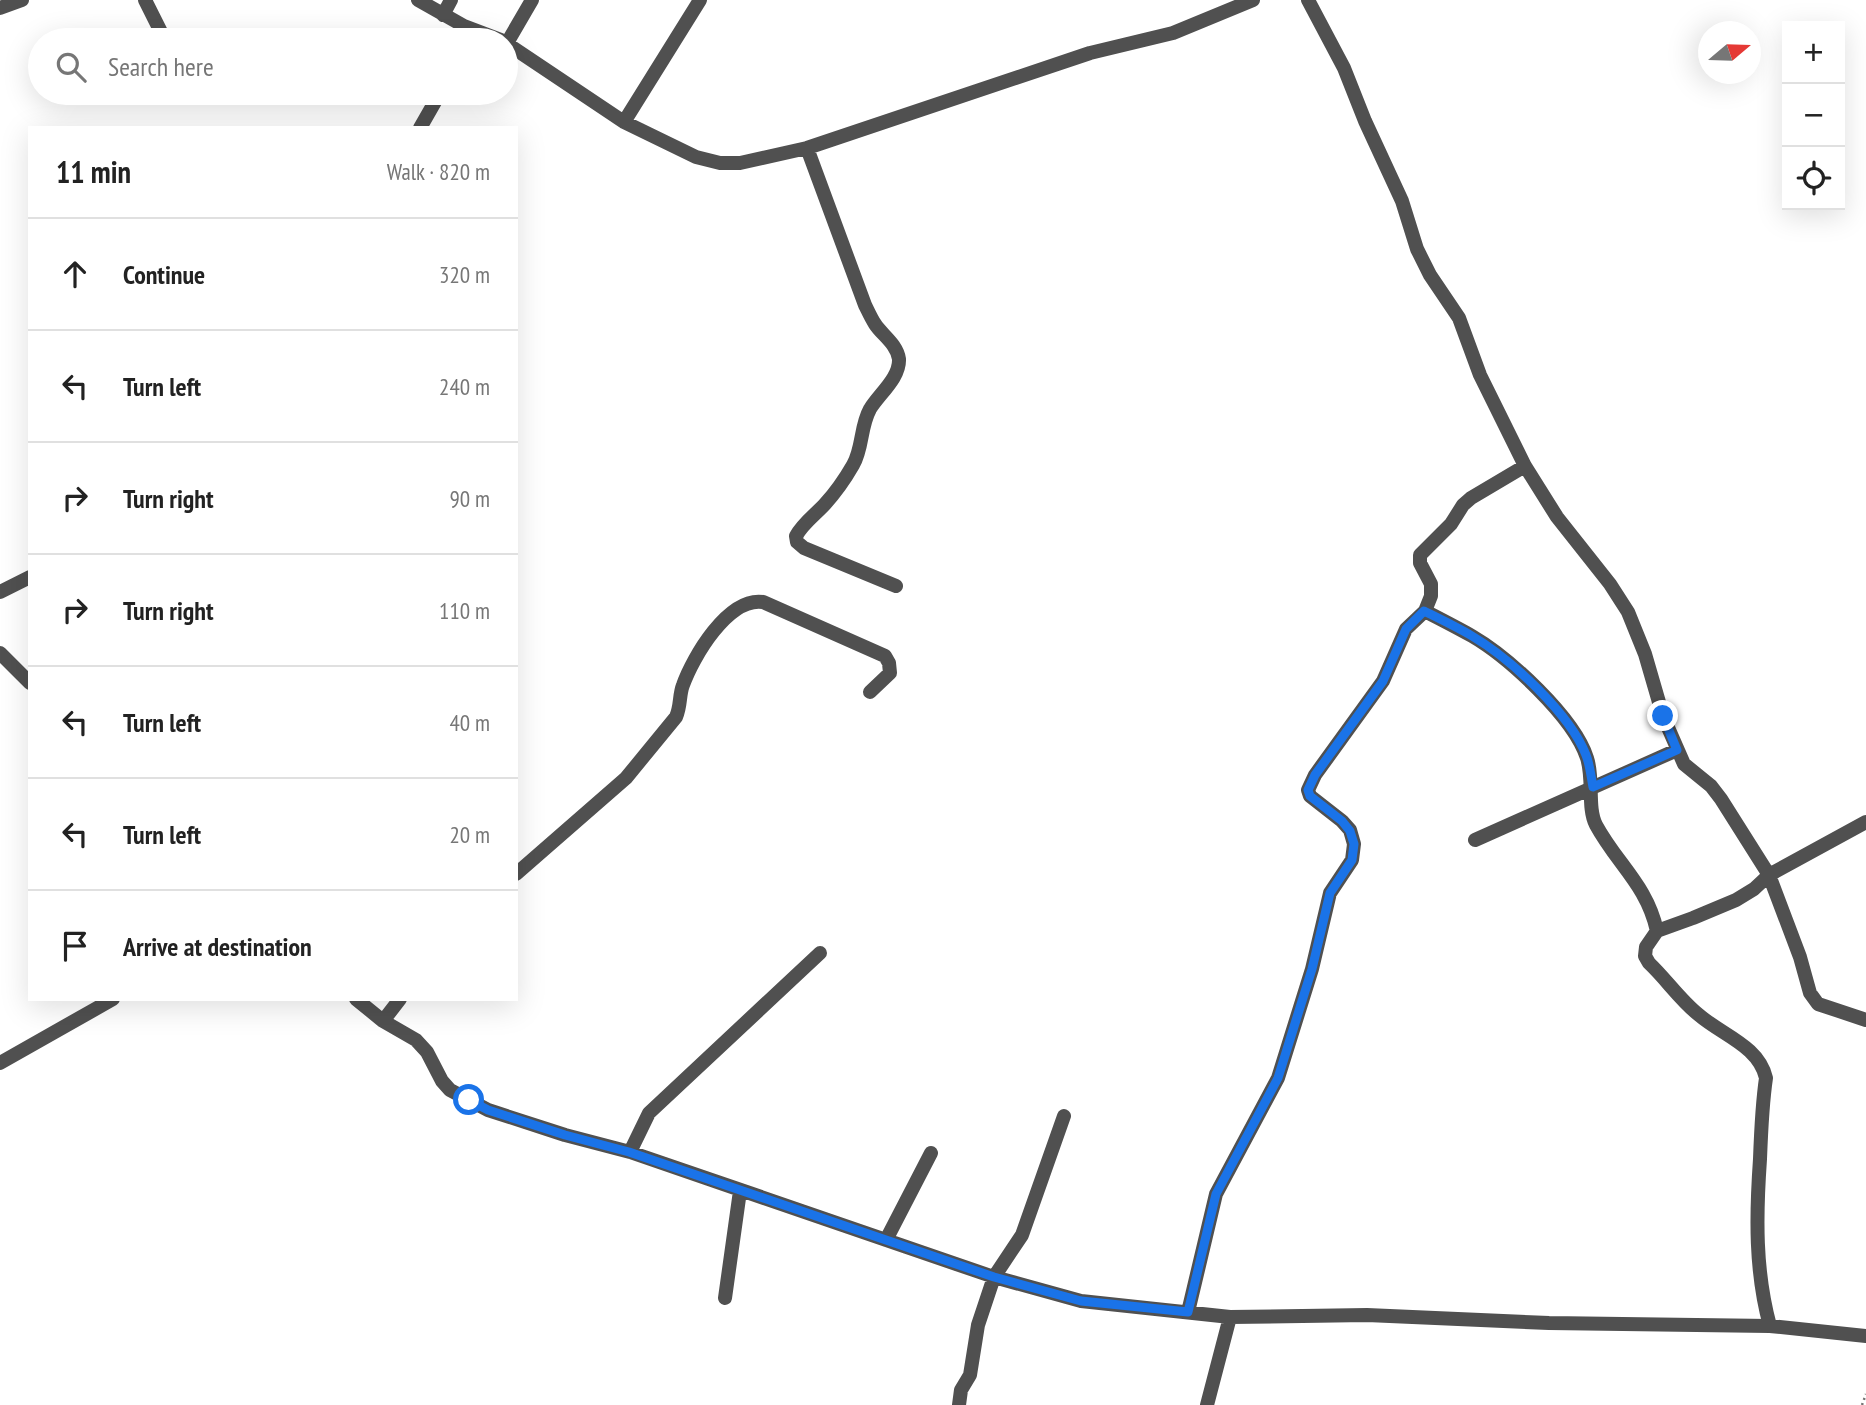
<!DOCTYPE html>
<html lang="en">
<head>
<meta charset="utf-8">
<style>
	body { margin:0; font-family:"PT Sans Narrow",sans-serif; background:#f2f2f2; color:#222 }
	.controls { position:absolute; right:21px; top:21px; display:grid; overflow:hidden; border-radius:0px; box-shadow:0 7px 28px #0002 }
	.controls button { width:63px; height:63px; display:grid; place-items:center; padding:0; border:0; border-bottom:2px solid #e0e0e0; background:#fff; color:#222; font:35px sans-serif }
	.compass { position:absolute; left:1698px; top:21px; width:63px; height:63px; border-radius:50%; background:#fff; box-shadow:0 7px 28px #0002; rotate:71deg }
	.stop { position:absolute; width:21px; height:21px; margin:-16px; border:5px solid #1a73e8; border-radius:50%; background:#fff }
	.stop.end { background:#1a73e8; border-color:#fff; box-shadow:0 2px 7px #0008 }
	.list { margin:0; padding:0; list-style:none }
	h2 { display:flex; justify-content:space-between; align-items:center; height:91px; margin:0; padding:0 28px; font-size:30px }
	h2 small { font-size:23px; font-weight:400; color:#767676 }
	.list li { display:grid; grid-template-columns:46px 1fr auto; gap:21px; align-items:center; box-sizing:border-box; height:112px; padding:0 28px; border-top:2px solid #e0e0e0 }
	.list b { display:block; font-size:26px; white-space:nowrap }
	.list em { font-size:23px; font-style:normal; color:#767676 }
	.icon { flex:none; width:38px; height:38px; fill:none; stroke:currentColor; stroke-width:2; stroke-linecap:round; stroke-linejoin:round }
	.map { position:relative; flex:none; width:1866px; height:1405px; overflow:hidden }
	.search { position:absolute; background:#fff; box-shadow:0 7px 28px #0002; left:28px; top:28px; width:490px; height:77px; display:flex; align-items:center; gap:18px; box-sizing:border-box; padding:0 24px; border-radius:38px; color:#767676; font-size:26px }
	.panel { position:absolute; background:#fff; box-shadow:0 7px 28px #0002; left:28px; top:126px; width:490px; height:875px; border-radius:0px }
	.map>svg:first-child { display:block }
</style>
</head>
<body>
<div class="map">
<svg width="1866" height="1405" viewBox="0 0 1866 1405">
	<rect width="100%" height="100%" fill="#fff"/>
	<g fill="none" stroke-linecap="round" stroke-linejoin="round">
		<path stroke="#727272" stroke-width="2.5" stroke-dasharray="2 3.5" stroke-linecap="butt" d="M 1862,1405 L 1866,1394"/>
		<path stroke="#505050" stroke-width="14" d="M 145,0 L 165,40
			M 418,0 L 464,26 L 501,40
			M 1308,0 L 1344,68 L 1365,121 L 1402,201 L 1417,249 L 1430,275 L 1459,318 L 1480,375 L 1525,466 L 1557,517 L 1610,584 L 1628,612 L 1645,654 L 1663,716 L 1684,764 L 1711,786 L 1721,799 L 1769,875 L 1800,957 L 1810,993 L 1818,1004 L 1866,1020
			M 0,8 L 22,0
			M 443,15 L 451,0
			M 461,40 L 464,26
			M 506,43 L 624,122 L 696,157 L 720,163 L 740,163 L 807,148 L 1090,53 L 1173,33 L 1253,0
			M 507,43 L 532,0
			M 624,122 L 700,0
			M 420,128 L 440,93
			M 807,148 L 865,305 C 868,311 871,318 875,324 C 882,335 897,344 899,359 C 900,378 879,394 870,409 C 860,427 863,448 853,465 C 845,479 835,493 825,504 C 815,515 803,523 796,536 L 797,542 L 804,548 L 896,586
			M 0,592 L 30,577
			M 1425,611 C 1440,619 1456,627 1472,636 C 1508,657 1574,717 1587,758 C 1594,779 1587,808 1596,825 C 1617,864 1647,885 1657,931
			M 0,653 L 30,683
			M 1475,840 L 1677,750
			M 516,874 L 626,778 L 676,717 C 681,706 679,695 683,685 C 693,657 728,597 763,602 L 885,656 L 889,663 L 890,673 L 870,692
			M 356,999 L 383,1021 L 416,1040 L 427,1052 L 442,1081 L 450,1090 L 488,1110 L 565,1135 L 630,1152 L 994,1277 L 1081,1301 L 1230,1317 L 1367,1315 L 1549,1323 L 1770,1326 L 1866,1336
			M 383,1021 L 400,999
			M 0,1063 L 113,999
			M 630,1152 L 649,1113 L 820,953
			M 886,1240 L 931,1153
			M 725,1298 L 740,1191
			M 1188,1312 L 1216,1194 L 1278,1078 L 1312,969 L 1330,893 L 1352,860 L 1354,844 L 1350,830 L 1342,821 L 1310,796 L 1308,790 L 1315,775 L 1383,681 L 1406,629 L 1425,611 L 1431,596 L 1431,584 L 1420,563 L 1420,555 L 1451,524 L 1463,505 L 1471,498 L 1525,466
			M 1770,1326 C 1755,1271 1756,1216 1760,1159 C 1761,1132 1762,1105 1766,1078 C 1759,1046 1722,1035 1699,1015 C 1681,1001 1666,979 1649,963 L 1645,956 L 1646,947 L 1657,931 L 1693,918 L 1736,900 L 1754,889 L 1769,875 L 1866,822
			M 959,1405 L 961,1390 L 970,1375 L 978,1325 L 994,1277 L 1022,1235 L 1064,1116
			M 1207,1405 L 1230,1317"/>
	</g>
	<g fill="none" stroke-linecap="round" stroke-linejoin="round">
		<path stroke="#1a73e8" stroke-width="9" d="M 469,1100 L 488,1110 L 565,1135 L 629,1152 L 994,1277 L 1081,1301 L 1188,1312 L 1216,1194 L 1278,1078 L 1312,969 L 1330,893 L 1352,860 L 1354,844 L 1350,831 L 1342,821 L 1310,796 L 1308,790 L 1315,775 L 1383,681 L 1406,629 L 1424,611 C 1440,619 1457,627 1472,636 C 1511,659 1570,714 1586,755 C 1590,765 1591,777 1593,787 L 1677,750 L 1663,716"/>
	</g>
</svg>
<div class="controls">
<button>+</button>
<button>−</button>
<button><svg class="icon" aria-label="locate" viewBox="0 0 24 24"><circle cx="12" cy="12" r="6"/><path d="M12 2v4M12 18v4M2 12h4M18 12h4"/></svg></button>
</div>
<svg class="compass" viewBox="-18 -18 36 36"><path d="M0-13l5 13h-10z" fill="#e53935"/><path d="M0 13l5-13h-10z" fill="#767676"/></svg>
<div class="stop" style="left:469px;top:1100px"></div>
<div class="stop end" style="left:1663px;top:716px"></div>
<div class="search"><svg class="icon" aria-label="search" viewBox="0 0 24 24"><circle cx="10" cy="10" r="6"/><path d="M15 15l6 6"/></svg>Search here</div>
<section class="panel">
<h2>11 min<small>Walk · 820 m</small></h2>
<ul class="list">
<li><svg class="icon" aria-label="ahead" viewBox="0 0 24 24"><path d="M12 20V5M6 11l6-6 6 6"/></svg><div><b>Continue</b></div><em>320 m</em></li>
<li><svg class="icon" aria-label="left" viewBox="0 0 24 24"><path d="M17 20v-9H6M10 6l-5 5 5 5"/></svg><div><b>Turn left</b></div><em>240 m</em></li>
<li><svg class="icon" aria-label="right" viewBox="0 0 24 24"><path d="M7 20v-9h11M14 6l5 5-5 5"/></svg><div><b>Turn right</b></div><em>90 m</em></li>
<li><svg class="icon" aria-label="right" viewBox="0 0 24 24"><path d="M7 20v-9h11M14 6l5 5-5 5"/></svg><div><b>Turn right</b></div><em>110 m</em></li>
<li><svg class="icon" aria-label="left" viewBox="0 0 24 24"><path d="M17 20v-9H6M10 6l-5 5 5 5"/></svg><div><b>Turn left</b></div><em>40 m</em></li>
<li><svg class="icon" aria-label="left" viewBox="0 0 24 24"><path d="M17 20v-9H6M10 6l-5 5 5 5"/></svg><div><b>Turn left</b></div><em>20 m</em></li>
<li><svg class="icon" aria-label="arrive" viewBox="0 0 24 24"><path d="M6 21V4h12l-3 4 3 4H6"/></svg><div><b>Arrive at destination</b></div></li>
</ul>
</section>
</div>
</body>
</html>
